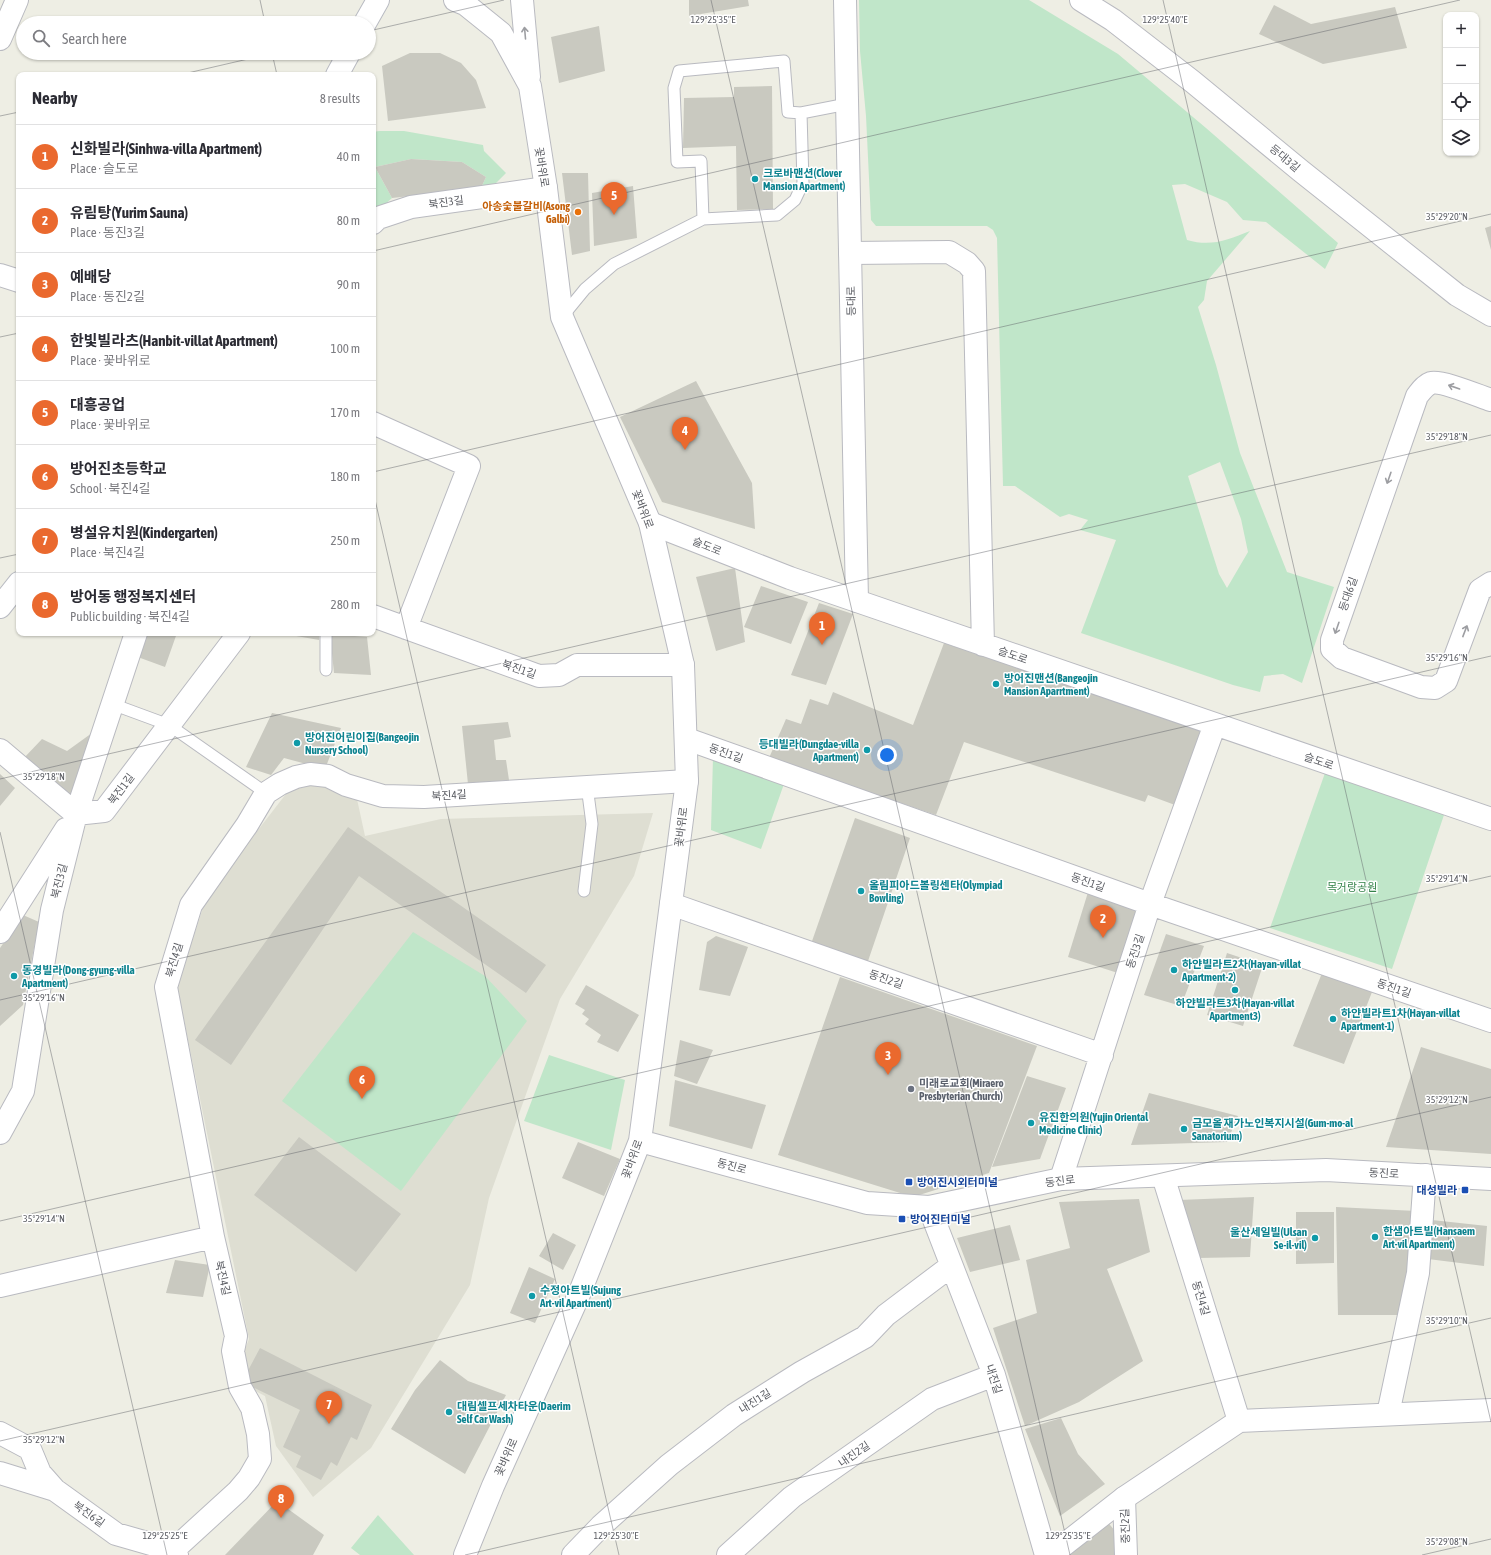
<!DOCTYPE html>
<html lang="en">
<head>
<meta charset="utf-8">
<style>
	body { margin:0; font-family:"Asap Condensed","Noto Sans KR",sans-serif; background:#f2f2f3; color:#2b2b33 }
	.controls { position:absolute; right:12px; top:12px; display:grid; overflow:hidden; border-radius:8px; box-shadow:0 1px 3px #0004 }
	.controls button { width:36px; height:36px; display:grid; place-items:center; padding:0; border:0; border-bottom:1px solid #e1e1e2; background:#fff; color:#2b2b33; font:20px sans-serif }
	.you { position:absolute; left:887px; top:755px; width:14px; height:14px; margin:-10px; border:3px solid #fff; border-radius:50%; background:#1a73e8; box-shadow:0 0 0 6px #1a73e833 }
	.badge { display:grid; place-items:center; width:26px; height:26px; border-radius:50%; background:#ea692e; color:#fff; font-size:13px; font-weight:700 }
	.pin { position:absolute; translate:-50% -33px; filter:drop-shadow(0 1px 2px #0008) }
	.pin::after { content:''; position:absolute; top:21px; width:14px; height:12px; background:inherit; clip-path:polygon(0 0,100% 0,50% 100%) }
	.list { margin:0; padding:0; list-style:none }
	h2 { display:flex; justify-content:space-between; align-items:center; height:52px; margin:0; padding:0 16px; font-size:17px }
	h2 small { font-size:13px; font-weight:400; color:#7c7c81 }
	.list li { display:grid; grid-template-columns:26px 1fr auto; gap:12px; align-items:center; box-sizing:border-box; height:64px; padding:0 16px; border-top:1px solid #e1e1e2 }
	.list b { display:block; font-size:15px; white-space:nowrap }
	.list p { margin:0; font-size:13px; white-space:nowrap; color:#7c7c81 }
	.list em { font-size:13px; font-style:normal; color:#7c7c81 }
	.icon { flex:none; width:22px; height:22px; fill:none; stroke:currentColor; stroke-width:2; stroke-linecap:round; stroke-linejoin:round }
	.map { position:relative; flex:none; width:1491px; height:1555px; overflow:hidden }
	.search { position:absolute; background:#fff; box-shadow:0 1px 3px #0004; left:16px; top:16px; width:360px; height:44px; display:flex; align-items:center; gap:10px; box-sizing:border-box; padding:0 14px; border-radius:22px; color:#7c7c81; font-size:15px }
	.panel { position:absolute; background:#fff; box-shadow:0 1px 3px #0004; left:16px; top:72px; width:360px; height:564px; border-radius:8px }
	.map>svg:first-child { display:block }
</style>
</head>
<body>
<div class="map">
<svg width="1491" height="1555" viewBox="0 0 1491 1555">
	<rect width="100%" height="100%" fill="#eeeee4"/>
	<path fill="#deded2" d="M 306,779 L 357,799 L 365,836 L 441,819 L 653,813 L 634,876 L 560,999 L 489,1198 L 470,1285 L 371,1448 L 313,1497 L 276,1446 L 265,1396 L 240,1383 L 243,1354 L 249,1339 L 177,986 L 207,896 L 289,790 Z"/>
	<path fill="#c0e6c9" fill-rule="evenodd" d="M 859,0 L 1029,0 L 1118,54 L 1206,128 L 1338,243 L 1325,269 L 1266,222 L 1243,220 L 1227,202 L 1185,184 L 1172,185 L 1187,240 C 1211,247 1228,240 1250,231 L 1207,281 L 1204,300 L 1198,307 L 1216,365 L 1240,453 L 1287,572 L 1334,587 L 1302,683 L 1283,674 L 1264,676 L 1260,692 L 1233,685 L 1081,633 L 1116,540 L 1080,530 L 1088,520 L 1069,514 L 1060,517 L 1015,486 L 1003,486 L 997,238 L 993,230 L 987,226 L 876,226 L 871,220 L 866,116 L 860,51 ZM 1220,462 L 1241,519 L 1248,552 L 1227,588 L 1219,574 L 1188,476 Z
		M 379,131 L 404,131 L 483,145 L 484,151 L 506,173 L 496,183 L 481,188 L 486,177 L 462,162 L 411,159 L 375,167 L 392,198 L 373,215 L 373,132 Z
		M 713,757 L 785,781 L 761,849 L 711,830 Z
		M 1325,773 L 1445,812 L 1392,969 L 1270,928 Z
		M 413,932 L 485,976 L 527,1021 L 401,1191 L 282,1101 Z
		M 549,1055 L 625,1080 L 611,1150 L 524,1121 Z
		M 378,1515 L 414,1555 L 360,1555 L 351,1548 Z"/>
	<path fill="#c9c9c0" d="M 689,0 L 748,0 L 749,6 L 689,16 Z
		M 1274,5 L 1311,24 L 1395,7 L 1407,48 L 1323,64 L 1259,34 Z
		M 599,26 L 605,71 L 559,83 L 551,37 Z
		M 410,53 L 440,53 L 461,63 L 476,80 L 486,108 L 388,121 L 382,66 Z
		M 772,86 L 773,209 L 737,210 L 736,146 L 683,148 L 684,98 L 734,97 L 734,87 Z
		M 411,159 L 462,162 L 486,177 L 481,188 L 392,198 L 375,167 Z
		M 562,173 L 588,173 L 590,251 L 572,255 Z
		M 633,186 L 637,238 L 594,246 L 592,193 Z
		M 1491,226 L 1491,250 L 1485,228 Z
		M 696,381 L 752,483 L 755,529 L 662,502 L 620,417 Z
		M 735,568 L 745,642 L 716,651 L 696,577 Z
		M 761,586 L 808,602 L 791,644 L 744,627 Z
		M 819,603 L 853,614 L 826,685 L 791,675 Z
		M 144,633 L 177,633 L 165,667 L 135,656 Z
		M 285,633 L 319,633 L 319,640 L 285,634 Z
		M 330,634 L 367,637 L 371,675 L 334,673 Z
		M 944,643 L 1204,732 L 1175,805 L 1148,795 L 1145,802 L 964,742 L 936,815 L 769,758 L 786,719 L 801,724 L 810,699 L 828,705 L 833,692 L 913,725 Z
		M 272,713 L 341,728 L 325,769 L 284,758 L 271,775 L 246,767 Z
		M 508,722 L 511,737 L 494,740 L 496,760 L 506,760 L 509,780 L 468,784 L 462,726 Z
		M 92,733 L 70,799 L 23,759 L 42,739 L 67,751 Z
		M 0,774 L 15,788 L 0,806 Z
		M 855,818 L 910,838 L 867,964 L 811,944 Z
		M 348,827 L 546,965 L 526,993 L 359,876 L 231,1065 L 195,1040 Z
		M 1089,889 L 1138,911 L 1121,974 L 1068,957 Z
		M 23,915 L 39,922 L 23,1005 L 0,1026 L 0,948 Z
		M 1166,934 L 1204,946 L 1181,1006 L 1144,995 Z
		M 716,936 L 748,947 L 730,996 L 699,990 L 707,942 Z
		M 1227,953 L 1263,965 L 1243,1026 L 1207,1015 Z
		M 1322,973 L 1372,992 L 1344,1064 L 1293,1046 Z
		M 840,977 L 1037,1046 L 989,1173 L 913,1197 L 778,1155 Z
		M 586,985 L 639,1015 L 618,1052 L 597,1042 L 601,1035 L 585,1024 L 589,1019 L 582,1014 L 585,1010 L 575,1004 Z
		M 680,1040 L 713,1050 L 697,1084 L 674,1076 Z
		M 1421,1047 L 1491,1069 L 1491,1154 L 1386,1147 Z
		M 1027,1076 L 1066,1088 L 1040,1159 L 992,1167 Z
		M 675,1080 L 766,1105 L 752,1149 L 669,1126 Z
		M 1149,1093 L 1238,1116 L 1227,1142 L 1131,1145 Z
		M 299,1137 L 401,1214 L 356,1272 L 254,1195 Z
		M 578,1142 L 620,1159 L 604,1196 L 562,1178 Z
		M 1254,1197 L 1250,1257 L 1198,1258 L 1179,1200 Z
		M 1139,1199 L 1150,1252 L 1107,1269 L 1143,1361 L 1079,1402 L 1025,1426 L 993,1328 L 1037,1313 L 1026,1260 L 1070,1248 L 1059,1202 Z
		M 1336,1207 L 1416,1211 L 1401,1315 L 1338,1315 Z
		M 1296,1212 L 1334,1212 L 1334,1263 L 1296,1264 Z
		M 1432,1220 L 1487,1226 L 1484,1266 L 1428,1259 Z
		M 1010,1225 L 1020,1260 L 970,1272 L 957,1238 Z
		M 553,1233 L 576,1245 L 563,1270 L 539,1256 Z
		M 175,1260 L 210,1265 L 203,1297 L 166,1293 Z
		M 529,1267 L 555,1279 L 535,1323 L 510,1313 Z
		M 260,1348 L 372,1405 L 357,1440 L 351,1437 L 337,1466 L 331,1462 L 321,1480 L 296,1467 L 301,1456 L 283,1447 L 300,1410 L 242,1382 Z
		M 440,1360 L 468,1381 L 506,1395 L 465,1474 L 391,1429 L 415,1390 Z
		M 1061,1418 L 1078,1454 L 1105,1484 L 1060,1516 L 1025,1429 Z
		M 277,1501 L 324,1535 L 313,1555 L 225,1555 Z
		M 1105,1519 L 1116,1532 L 1117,1555 L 1063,1555 Z"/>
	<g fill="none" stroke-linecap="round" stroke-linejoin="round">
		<defs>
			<path id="service" d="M 703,219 L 701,161 L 677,162 L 674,88 L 679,71 L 784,61 L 788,112 L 801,113
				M 562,317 L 585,289 L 614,264 L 703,219 L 777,215 L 795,200 L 803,183 L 801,113 L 847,104
				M 326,633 L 326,670
				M 112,704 L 169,725 L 266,793
				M 584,891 L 592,824 L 587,786"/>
			<path id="minor" d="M 0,39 L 17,0
				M 373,223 L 378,218 L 411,207 L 546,188
				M 850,253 L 949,252 L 967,263 L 974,271 L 983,645
				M 0,275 L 19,281
				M 1491,400 C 1479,396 1441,380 1431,383 C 1425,385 1421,391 1417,396 L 1332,640 L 1332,649 L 1342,658 L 1421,687 L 1435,688 L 1446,681 L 1480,590 L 1491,583
				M 373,423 L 469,466 L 406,628
				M 650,523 L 790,578 L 1491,819
				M 373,616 L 539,676 L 559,675 L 577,665 L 683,665
				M 687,739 L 1150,904 L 1491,1021
				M 0,750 L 76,814
				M 76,814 L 104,811 L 239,633
				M 671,904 L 1102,1055
				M 0,932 L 66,829
				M 0,1133 L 23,1091 L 52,910 L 76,814 L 136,633
				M 1163,1176 L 1239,1421
				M 1061,1179 L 1150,904 L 1215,724
				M 929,1207 L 994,1375 L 1046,1555
				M 0,1286 L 213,1237
				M 1388,1414 L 1418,1273 L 1425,1175
				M 0,1433 L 30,1449 L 40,1473 L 55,1490
				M 0,1473 L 55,1490 L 116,1534 L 172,1550 L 177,1555
				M 1124,1498 L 1126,1555
				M 168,1555 L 238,1491 L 249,1478 L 260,1459 L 258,1434 L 252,1408 L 240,1387 L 233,1351 L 236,1336 L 213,1237 L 166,987 L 191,905 L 247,825 L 266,793 L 280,784 L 296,777 L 310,774 L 328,776 L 346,785 L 383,796 L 424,797 L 687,781
				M 573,1555 L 601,1526 L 669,1465 L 734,1415 L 802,1372 L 865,1337 L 886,1315 L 951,1266
				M 728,1555 L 792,1497 L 932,1399 L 994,1375"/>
			<path id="tertiary" d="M 455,0 L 465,4 L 501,33 L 530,86 L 546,188 L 562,317 L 650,523 L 683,665 L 687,781 L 640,1141 L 578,1297 L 493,1486 L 465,1555
				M 522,0 L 529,77
				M 845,0 L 857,601
				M 1081,0 L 1113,20 L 1193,82 L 1301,171 L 1457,295 L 1491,315
				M 640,1141 L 867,1203 L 929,1207 L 1061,1179 L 1326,1170 L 1491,1179
				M 1051,1555 L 1124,1498 L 1239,1421 L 1491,1410"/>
			<path id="secondary" d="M 365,23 L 378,0
				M 337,75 L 349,53
				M 0,607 L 19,583"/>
		</defs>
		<use href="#service" stroke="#b9bac0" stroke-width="13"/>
		<use href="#minor" stroke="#b9bac0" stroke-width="24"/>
		<use href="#tertiary" stroke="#b9bac0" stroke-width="24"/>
		<use href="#secondary" stroke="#b9bbc2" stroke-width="24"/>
		<use href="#service" stroke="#fff" stroke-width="11"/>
		<use href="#minor" stroke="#fff" stroke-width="22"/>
		<use href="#tertiary" stroke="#fff" stroke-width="22"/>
		<use href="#secondary" stroke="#fff" stroke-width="22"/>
	</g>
	<defs><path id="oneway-shaft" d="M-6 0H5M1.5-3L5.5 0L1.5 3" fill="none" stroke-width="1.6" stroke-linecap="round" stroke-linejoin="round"/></defs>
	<g stroke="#9d9ea2">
		<use href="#oneway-shaft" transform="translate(525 33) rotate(-95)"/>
		<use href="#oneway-shaft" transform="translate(1454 387) rotate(-161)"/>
		<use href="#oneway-shaft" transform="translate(1389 478) rotate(109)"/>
		<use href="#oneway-shaft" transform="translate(1337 628) rotate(109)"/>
		<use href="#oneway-shaft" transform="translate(1465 631) rotate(-69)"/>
	</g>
	<path fill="none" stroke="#5c5e64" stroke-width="1" stroke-opacity="0.45" d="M 260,0 L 265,23M 711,0 L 1070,1555M 1163,0 L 1491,1422M 369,31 L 504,0M 272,53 L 277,75M 179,75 L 274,53M 0,116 L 19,112M 373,251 L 1460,0M 0,337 L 19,333M 373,472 L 1491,214M 373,491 L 619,1555M 0,558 L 19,554M 0,779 L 1491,435M 0,832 L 167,1555M 0,1000 L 1491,656M 0,1221 L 1491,876M 0,1441 L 1491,1097M 465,1555 L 1491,1318M 1422,1555 L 1491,1539"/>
	<g fill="#0f9aa8" stroke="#fff" stroke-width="1.5">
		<circle cx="755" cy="179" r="4"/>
		<circle cx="996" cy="684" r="4"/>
		<circle cx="297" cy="743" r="4"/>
		<circle cx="867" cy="750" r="4"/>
		<circle cx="861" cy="891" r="4"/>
		<circle cx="1174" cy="970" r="4"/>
		<circle cx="14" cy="976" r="4"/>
		<circle cx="1235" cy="990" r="4"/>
		<circle cx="1333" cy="1019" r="4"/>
		<circle cx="1031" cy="1123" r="4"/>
		<circle cx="1184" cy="1129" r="4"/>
		<circle cx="1375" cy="1237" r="4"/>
		<circle cx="1315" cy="1238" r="4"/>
		<circle cx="532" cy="1296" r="4"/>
		<circle cx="449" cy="1412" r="4"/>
	</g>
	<circle fill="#e8710a" stroke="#fff" stroke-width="1.5" cx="578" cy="212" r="4"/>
	<circle fill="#6b7280" stroke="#fff" stroke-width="1.5" cx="911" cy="1089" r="4"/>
	<g fill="#1a4fb4" stroke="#fff" stroke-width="1.5">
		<rect x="905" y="1178" width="8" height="8" rx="2"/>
		<rect x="1461" y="1186" width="8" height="8" rx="2"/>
		<rect x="898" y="1215" width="8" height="8" rx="2"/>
	</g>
	<g text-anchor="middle" stroke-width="3" stroke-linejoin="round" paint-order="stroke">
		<g font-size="11" fill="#5c5e64" stroke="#fff">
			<text transform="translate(1285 158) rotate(40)" y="4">등대3길</text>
			<text transform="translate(542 167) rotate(81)" y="4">꽃바위로</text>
			<text transform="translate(446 202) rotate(-8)" y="4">북진3길</text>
			<text transform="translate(851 301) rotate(-91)" y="4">등대로</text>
			<text transform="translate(643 509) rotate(69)" y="4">꽃바위로</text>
			<text transform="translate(707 546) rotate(22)" y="4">슬도로</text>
			<text transform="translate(1348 594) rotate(-71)" y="4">등대6길</text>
			<text transform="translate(1013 655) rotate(19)" y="4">슬도로</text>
			<text transform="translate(519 669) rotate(19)" y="4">북진1길</text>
			<text transform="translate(726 753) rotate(20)" y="4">동진1길</text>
			<text transform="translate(1319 761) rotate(19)" y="4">슬도로</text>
			<text transform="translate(121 789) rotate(-53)" y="4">북진1길</text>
			<text transform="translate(449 795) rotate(-3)" y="4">북진4길</text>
			<text transform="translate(681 827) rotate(-83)" y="4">꽃바위로</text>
			<text transform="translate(59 881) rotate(-76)" y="4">북진3길</text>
			<text transform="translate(1088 882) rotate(20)" y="4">동진1길</text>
			<text transform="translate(1135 951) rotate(-72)" y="4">동진3길</text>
			<text transform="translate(174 960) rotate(-73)" y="4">북진4길</text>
			<text transform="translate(886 979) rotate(19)" y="4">동진2길</text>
			<text transform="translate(1394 988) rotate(19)" y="4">동진1길</text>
			<text transform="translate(632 1159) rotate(-70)" y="4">꽃바위로</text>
			<text transform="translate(732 1166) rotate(15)" y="4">동진로</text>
			<text transform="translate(1384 1173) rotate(3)" y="4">동진로</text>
			<text transform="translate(1060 1181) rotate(-7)" y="4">동진로</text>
			<text transform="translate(223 1278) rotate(77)" y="4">북진4길</text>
			<text transform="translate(1201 1298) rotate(73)" y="4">동진4길</text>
			<text transform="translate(994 1379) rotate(72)" y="4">내진길</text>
			<text transform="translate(755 1401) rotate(-32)" y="4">내진1길</text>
			<text transform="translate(854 1454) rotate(-35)" y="4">내진2길</text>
			<text transform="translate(506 1457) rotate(-66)" y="4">꽃바위로</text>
			<text transform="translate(89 1514) rotate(35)" y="4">북진6길</text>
			<text transform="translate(1125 1526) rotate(-92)" y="4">중진2길</text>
		</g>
		<g font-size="11" font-weight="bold" fill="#0d838f" stroke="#fff" text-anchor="start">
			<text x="763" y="177">크로바맨션(Clover<tspan x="763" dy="13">Mansion Apartment)</tspan></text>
			<text x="1004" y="682">방어진맨션(Bangeojin<tspan x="1004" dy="13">Mansion Aparrtment)</tspan></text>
			<text x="305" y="741">방어진어린이집(Bangeojin<tspan x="305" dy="13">Nursery School)</tspan></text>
			<text x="859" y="748" text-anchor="end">등대빌라(Dungdae-villa<tspan x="859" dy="13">Apartment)</tspan></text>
			<text x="869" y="889">올림피아드볼링센타(Olympiad<tspan x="869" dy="13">Bowling)</tspan></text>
			<text x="1182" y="968">하얀빌라트2차(Hayan-villat<tspan x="1182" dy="13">Apartment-2)</tspan></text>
			<text x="22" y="974">동경빌라(Dong-gyung-villa<tspan x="22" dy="13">Apartment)</tspan></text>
			<text x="1235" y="1007" text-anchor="middle">하얀빌라트3차(Hayan-villat<tspan x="1235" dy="13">Apartment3)</tspan></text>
			<text x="1341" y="1017">하얀빌라트1차(Hayan-villat<tspan x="1341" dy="13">Apartment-1)</tspan></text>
			<text x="1039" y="1121">유진한의원(Yujin Oriental<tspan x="1039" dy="13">Medicine Clinic)</tspan></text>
			<text x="1192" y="1127">금모올 재가노인복지시설(Gum-mo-al<tspan x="1192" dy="13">Sanatorium)</tspan></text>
			<text x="1383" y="1235">한샘아트빌(Hansaem<tspan x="1383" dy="13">Art-vil Apartment)</tspan></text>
			<text x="1307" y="1236" text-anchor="end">울산세일빌(Ulsan<tspan x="1307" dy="13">Se-il-vil)</tspan></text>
			<text x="540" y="1294">수정아트빌(Sujung<tspan x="540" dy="13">Art-vil Apartment)</tspan></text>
			<text x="457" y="1410">대림셀프세차타운(Daerim<tspan x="457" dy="13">Self Car Wash)</tspan></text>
		</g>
		<g font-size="11" font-weight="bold" fill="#c56008" stroke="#fff" text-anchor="end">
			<text x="570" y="210">아송숯불갈비(Asong<tspan x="570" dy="13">Galbi)</tspan></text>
		</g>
		<g font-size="11" fill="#34834a" stroke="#fff">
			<text x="1352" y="891">목거랑공원</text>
		</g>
		<g font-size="11" font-weight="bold" fill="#5b616d" stroke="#fff" text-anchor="start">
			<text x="919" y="1087">미래로교회(Miraero<tspan x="919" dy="13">Presbyterian Church)</tspan></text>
		</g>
		<g font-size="11" font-weight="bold" fill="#164399" stroke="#fff" text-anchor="start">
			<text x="917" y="1186">방어진시외터미널</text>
			<text x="1457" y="1194" text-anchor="end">대성빌라</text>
			<text x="910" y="1223">방어진터미널</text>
		</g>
	</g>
	<g font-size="10" text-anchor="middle" fill="#5c5e64" stroke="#fff" stroke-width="3" stroke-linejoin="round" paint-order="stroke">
		<text x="713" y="23">129°25'35"E</text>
		<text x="1165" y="23">129°25'40"E</text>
		<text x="1447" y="220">35°29'20"N</text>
		<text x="1447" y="440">35°29'18"N</text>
		<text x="1447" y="661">35°29'16"N</text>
		<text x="44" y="780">35°29'18"N</text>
		<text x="1447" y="882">35°29'14"N</text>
		<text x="44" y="1001">35°29'16"N</text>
		<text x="1447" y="1103">35°29'12"N</text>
		<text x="44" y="1222">35°29'14"N</text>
		<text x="1447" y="1324">35°29'10"N</text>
		<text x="44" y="1443">35°29'12"N</text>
		<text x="165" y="1539">129°25'25"E</text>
		<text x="616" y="1539">129°25'30"E</text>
		<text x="1068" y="1539">129°25'35"E</text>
		<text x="1447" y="1545">35°29'08"N</text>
	</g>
</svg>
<div class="controls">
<button>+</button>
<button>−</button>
<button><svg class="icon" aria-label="locate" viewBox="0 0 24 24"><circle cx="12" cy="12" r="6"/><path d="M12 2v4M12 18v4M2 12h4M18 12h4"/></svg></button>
<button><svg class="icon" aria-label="layers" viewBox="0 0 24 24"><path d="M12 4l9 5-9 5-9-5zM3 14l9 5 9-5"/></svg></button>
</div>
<div class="you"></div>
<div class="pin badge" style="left:822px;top:645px">1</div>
<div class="pin badge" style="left:1103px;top:938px">2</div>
<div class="pin badge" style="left:888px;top:1075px">3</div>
<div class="pin badge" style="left:685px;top:450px">4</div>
<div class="pin badge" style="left:614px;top:215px">5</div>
<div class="pin badge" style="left:362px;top:1099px">6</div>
<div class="pin badge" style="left:329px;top:1424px">7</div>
<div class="pin badge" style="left:281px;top:1518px">8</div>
<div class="search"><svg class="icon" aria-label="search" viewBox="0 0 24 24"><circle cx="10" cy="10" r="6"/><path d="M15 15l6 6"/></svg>Search here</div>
<section class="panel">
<h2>Nearby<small>8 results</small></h2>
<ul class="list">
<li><span class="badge">1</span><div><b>신화빌라(Sinhwa-villa Apartment)</b><p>Place · 슬도로</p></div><em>40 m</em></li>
<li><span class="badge">2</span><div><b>유림탕(Yurim Sauna)</b><p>Place · 동진3길</p></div><em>80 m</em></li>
<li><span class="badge">3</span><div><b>예배당</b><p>Place · 동진2길</p></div><em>90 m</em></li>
<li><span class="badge">4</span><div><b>한빛빌라츠(Hanbit-villat Apartment)</b><p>Place · 꽃바위로</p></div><em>100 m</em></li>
<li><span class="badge">5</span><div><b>대흥공업</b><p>Place · 꽃바위로</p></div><em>170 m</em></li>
<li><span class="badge">6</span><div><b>방어진초등학교</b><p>School · 북진4길</p></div><em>180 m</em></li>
<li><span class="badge">7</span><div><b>병설유치원(Kindergarten)</b><p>Place · 북진4길</p></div><em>250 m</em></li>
<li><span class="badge">8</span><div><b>방어동 행정복지센터</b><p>Public building · 북진4길</p></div><em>280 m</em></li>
</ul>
</section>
</div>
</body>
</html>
